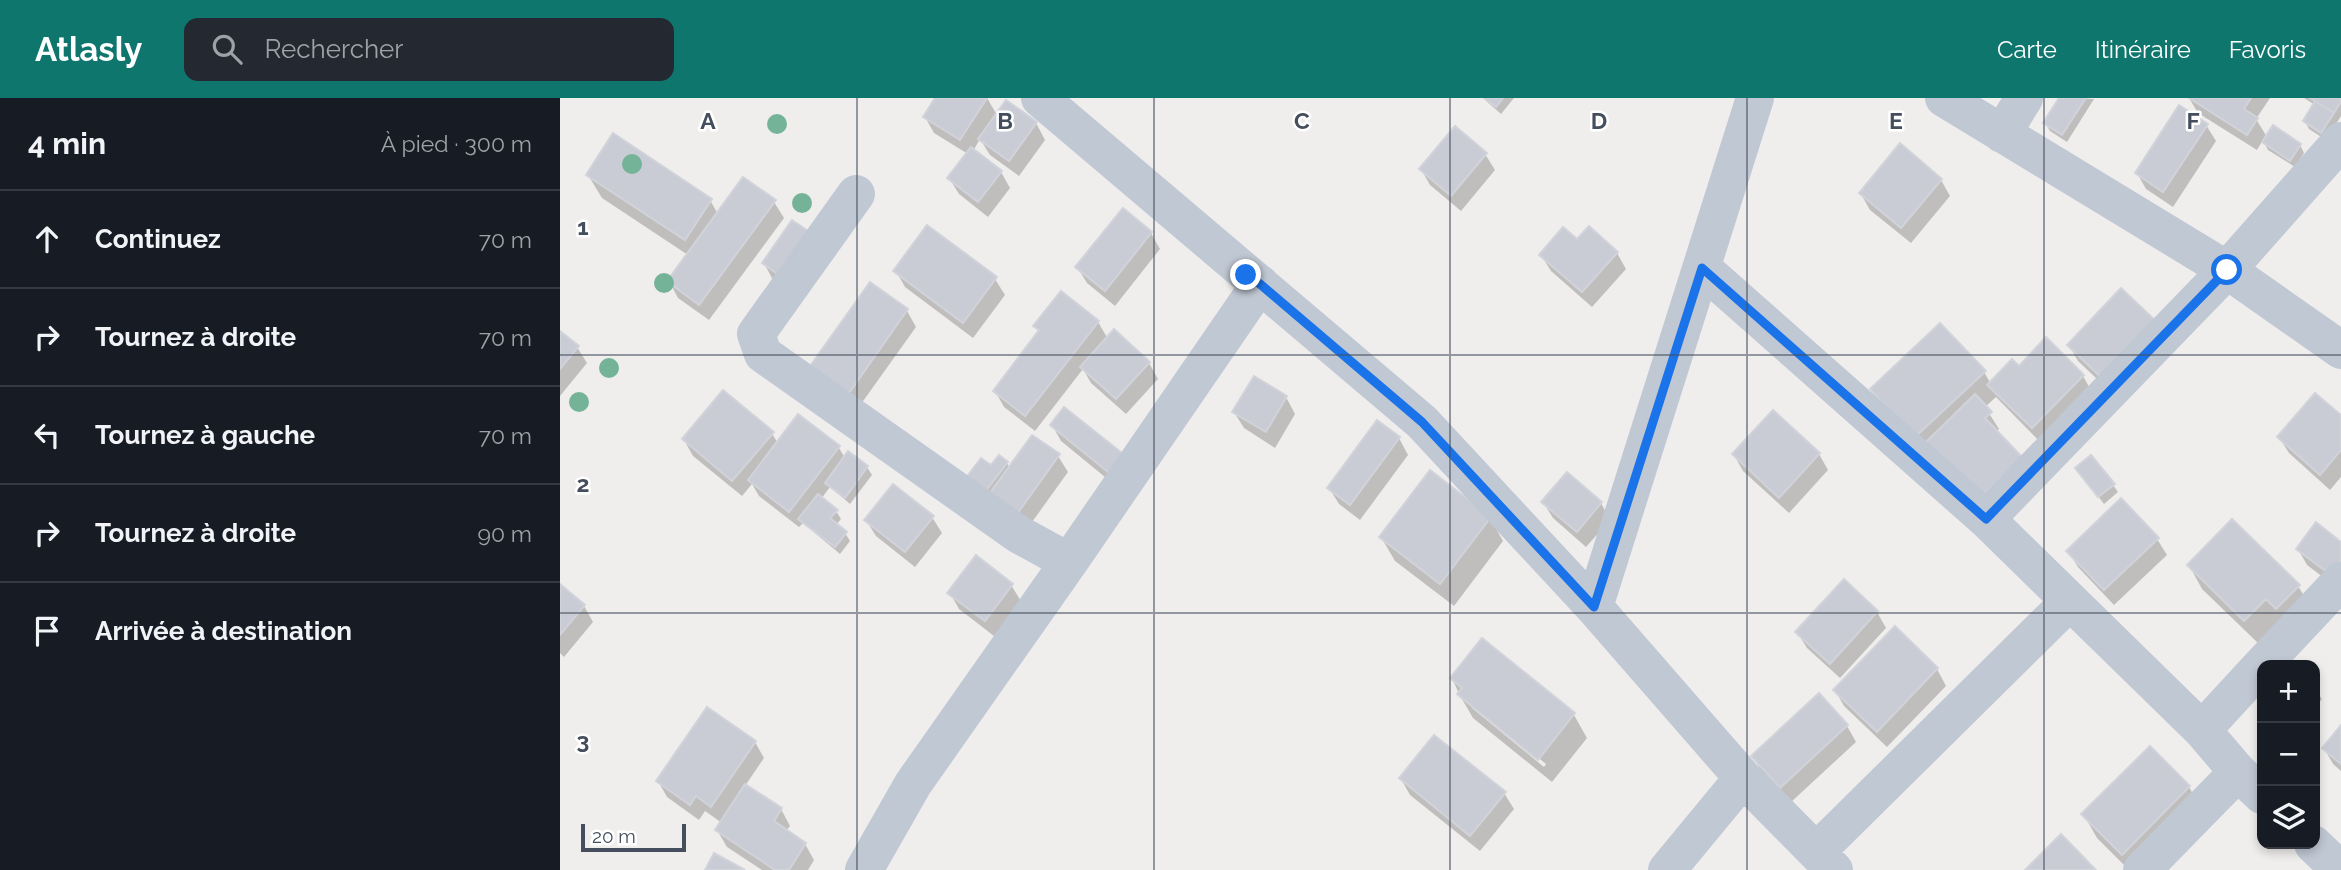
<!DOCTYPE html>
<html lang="fr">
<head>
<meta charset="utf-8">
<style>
	body { margin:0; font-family:Raleway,sans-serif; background:#242831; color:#f1f3f6 }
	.controls { position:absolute; right:21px; bottom:21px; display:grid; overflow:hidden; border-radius:14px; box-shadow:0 4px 10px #0003 }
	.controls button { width:63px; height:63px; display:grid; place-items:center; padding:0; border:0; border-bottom:2px solid #363941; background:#171b24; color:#f1f3f6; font:35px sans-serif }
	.scale { position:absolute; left:21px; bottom:18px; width:105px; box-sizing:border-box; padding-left:7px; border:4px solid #454e5c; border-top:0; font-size:19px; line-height:24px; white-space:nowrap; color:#454e5c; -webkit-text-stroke:5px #fff; paint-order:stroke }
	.stop { position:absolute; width:21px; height:21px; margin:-16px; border:5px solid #1a73e8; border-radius:50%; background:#fff }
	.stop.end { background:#1a73e8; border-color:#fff; box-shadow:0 2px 7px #0008 }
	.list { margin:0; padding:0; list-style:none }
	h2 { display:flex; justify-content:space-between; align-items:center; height:91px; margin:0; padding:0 28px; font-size:30px }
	h2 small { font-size:23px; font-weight:400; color:#9ea1a6 }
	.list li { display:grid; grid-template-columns:46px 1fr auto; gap:21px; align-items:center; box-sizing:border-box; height:98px; padding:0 28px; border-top:2px solid #363941 }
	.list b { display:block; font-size:26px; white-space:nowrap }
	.list em { font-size:23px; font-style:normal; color:#9ea1a6 }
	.icon { flex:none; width:38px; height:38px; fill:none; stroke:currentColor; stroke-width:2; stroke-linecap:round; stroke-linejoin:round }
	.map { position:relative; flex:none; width:1781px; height:772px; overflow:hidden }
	header { display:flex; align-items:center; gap:42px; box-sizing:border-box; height:98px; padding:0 35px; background:#0f766e; color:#fff }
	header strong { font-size:33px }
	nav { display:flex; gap:38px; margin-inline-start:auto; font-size:24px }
	.search { width:490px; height:63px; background:#242831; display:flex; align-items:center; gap:18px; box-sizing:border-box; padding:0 24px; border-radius:14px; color:#9ea1a6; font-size:26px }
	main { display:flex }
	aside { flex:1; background:#171b24 }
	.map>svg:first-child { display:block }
</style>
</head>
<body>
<header>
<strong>Atlasly</strong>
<div class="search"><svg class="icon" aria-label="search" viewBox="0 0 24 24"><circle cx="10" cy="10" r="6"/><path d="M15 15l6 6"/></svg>Rechercher</div>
<nav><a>Carte</a><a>Itinéraire</a><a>Favoris</a></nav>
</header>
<main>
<aside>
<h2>4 min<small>À pied · 300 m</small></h2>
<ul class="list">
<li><svg class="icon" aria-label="ahead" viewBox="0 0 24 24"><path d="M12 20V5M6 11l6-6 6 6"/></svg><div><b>Continuez</b></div><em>70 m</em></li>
<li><svg class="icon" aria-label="right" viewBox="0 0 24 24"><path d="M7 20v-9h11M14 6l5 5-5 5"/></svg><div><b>Tournez à droite</b></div><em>70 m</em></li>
<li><svg class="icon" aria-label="left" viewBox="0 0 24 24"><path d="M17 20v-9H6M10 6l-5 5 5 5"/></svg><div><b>Tournez à gauche</b></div><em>70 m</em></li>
<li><svg class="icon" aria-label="right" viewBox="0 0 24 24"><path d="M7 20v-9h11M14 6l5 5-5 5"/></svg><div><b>Tournez à droite</b></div><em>90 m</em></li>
<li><svg class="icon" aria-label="arrive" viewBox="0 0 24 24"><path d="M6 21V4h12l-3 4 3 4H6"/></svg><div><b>Arrivée à destination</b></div></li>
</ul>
</aside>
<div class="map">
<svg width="1781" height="772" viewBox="0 0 1781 772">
	<rect width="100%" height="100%" fill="#f0eeed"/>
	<path fill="#0003" fill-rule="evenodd" d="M 377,0 L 427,0 L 437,17 L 476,25 L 485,42 L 459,78 L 430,57 L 420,41 L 413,53 L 441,74 L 450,90 L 428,119 L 399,96 L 389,80 L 408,56 L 374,35 L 365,19 Z
		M 923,0 L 954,0 L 941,16 Z
		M 1501,0 L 1534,1 L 1507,44 L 1490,33 L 1485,25 Z
		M 1629,0 L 1710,0 L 1696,21 L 1707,39 L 1740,47 L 1744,55 L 1735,69 L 1708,52 L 1703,42 L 1697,52 L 1638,15 Z
		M 1744,0 L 1781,0 L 1781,18 L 1766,42 L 1749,31 L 1745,23 L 1755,7 Z
		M 1646,27 L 1656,43 L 1613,109 L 1586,91 L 1577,75 Z
		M 925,56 L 935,72 L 901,113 L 870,87 L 861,71 Z
		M 28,77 L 150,102 L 158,116 L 214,104 L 224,120 L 149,222 L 118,200 L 109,183 L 128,157 L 42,100 Z
		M 1381,82 L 1390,98 L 1351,145 L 1310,112 L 1301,96 Z
		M 591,135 L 600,151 L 555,208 L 527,185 L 517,169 Z
		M 258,143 L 213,182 L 204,165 Z
		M 1018,143 L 1057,155 L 1066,171 L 1032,209 L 991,173 L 981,157 Z
		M 336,173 L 435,181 L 445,197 L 413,240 L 345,189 Z
		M 347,213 L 356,229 L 291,320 L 254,294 Z
		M 538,224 L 548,241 L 589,265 L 598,281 L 566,316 L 531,285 L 523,271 L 475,333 L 444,309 L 435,293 L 479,235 L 475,228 Z
		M 0,235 L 17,249 L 27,265 L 0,298 Z
		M 1607,243 L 1555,298 L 1518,263 L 1509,247 Z
		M 1459,270 L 1523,278 L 1532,294 L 1482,346 L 1436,299 L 1425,309 L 1439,331 L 1436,334 L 1424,420 L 1326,315 L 1313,292 L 1424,274 L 1431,286 Z
		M 1755,297 L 1781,320 L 1781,379 L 1770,392 L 1729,355 L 1719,339 Z
		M 726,299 L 735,316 L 715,350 L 684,330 L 674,314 Z
		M 239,319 L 279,350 L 285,360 L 307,369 L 312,377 L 290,406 L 270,389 L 261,401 L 276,413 L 281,421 L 276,427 L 285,435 L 290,443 L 280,456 L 243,425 L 239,429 L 199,398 L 192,386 L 182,398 L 133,358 L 124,342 L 212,336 L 218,345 Z
		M 818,325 L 839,340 L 848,357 L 800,422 L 779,406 L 769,390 Z
		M 492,327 L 575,377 L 562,393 L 501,343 Z
		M 1259,356 L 1268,372 L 1229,415 L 1183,373 L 1174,357 Z
		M 498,358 L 508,374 L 462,438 L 423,410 L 431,370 L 447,365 L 450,370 Z
		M 1517,371 L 1553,387 L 1558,394 L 1544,406 Z
		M 983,404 L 1041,405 L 1050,422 L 1026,449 L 993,420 Z
		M 372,419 L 382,435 L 355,469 L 316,438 L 306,422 Z
		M 930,420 L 943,443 L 894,508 L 835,463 L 821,439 Z
		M 1756,427 L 1781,446 L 1780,492 L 1747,467 L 1738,451 Z
		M 1597,441 L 1607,457 L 1554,507 L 1518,469 L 1508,453 Z
		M 1629,467 L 1738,488 L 1752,511 L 1698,545 L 1642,491 Z
		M 451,487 L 461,503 L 434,538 L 399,511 L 390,495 Z
		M 0,488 L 24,508 L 33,524 L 4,559 L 0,555 Z
		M 1317,514 L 1326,530 L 1280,580 L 1247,550 L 1237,534 Z
		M 1335,530 L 1377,571 L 1386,588 L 1327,649 L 1284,608 L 1275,592 Z
		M 922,543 L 1014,617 L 1027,640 L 992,684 L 913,620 L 899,596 L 892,580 ZM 912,606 L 986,666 L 984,669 L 912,610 Z
		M 1755,591 L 1762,601 L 1755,610 Z
		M 1259,598 L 1287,628 L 1296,644 L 1230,705 L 1202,675 L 1193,658 Z
		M 1781,630 L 1781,673 L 1773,666 L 1764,650 Z
		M 195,644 L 204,660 L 185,688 L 221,711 L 230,728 L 226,733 L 245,746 L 254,762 L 248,772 L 202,772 L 167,749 L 157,732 L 162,725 L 145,713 L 139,722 L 107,699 L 98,683 Z
		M 1590,651 L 1629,689 L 1642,712 L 1569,772 L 1537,740 L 1524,717 Z
		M 841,681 L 944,695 L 954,711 L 920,753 L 850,697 Z"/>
	<path fill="#c9ccd4" stroke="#d1d3da" stroke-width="2" d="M 375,0 L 427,0 L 400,42 L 363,19 Z
		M 925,0 L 943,0 L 936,9 Z
		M 1499,0 L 1526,0 L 1502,37 L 1483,25 Z
		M 1629,0 L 1691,0 L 1684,11 L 1698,20 L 1687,37 Z
		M 1750,0 L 1781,0 L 1781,4 L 1774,15 Z
		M 446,2 L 477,24 L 449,63 L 418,41 Z
		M 1755,3 L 1774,15 L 1761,35 L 1743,23 Z
		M 1619,7 L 1648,26 L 1603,94 L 1575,75 Z
		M 1713,27 L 1741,46 L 1730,63 L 1702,44 Z
		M 895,28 L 927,55 L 891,98 L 859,71 Z
		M 53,35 L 152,101 L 125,142 L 26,77 Z
		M 1340,45 L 1382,81 L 1341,130 L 1299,95 Z
		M 411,49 L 442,73 L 418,104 L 387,80 Z
		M 183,79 L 216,102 L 139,207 L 107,183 Z
		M 563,110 L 592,134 L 545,193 L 515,169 Z
		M 232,122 L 260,141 L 229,184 L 202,165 Z
		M 367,127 L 437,179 L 403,225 L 333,173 Z
		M 1029,128 L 1058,154 L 1022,194 L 979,157 L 1003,129 L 1017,141 Z
		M 310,184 L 348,211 L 282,305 L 243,278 Z
		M 1561,190 L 1599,226 L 1545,283 L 1507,247 Z
		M 501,193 L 539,223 L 465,318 L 433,293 L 479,232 L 473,228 Z
		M 1380,225 L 1426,273 L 1355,339 L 1310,291 Z
		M 554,231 L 590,264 L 556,301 L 520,269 Z
		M 0,233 L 19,248 L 0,271 Z
		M 1486,239 L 1524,277 L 1472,330 L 1427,287 L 1452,261 L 1459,268 Z
		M 694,278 L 727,298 L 706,334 L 672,314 Z
		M 163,292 L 214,334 L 172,383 L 122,341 Z
		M 1755,295 L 1781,317 L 1781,352 L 1760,377 L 1717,339 Z
		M 1415,296 L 1432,314 L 1425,320 L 1462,359 L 1414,405 L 1361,349 Z
		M 504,309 L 567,359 L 553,378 L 490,327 Z
		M 1213,312 L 1260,355 L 1219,400 L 1172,356 Z
		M 238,316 L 280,348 L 229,414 L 188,382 Z
		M 817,322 L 840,339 L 790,407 L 767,390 Z
		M 472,337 L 500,356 L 452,423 L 424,403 Z
		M 288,353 L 308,368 L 285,400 L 265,385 Z
		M 439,357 L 448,364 L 418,403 L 399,389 L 421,360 L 431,367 Z
		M 1531,357 L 1555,386 L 1538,399 L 1515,370 Z
		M 870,372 L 931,419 L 880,486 L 819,439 Z
		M 1007,374 L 1042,404 L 1017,434 L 981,404 Z
		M 333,386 L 374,418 L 345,454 L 304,422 Z
		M 258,396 L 278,412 L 270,420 L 287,434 L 275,449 L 238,421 Z
		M 1561,400 L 1599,440 L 1544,492 L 1506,453 Z
		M 1672,421 L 1740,487 L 1716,511 L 1706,501 L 1684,523 L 1627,467 Z
		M 1756,424 L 1781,444 L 1781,464 L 1771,477 L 1736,451 Z
		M 416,457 L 453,486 L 425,523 L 387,495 Z
		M 1284,481 L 1318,513 L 1270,566 L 1235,534 Z
		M 0,486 L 25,507 L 0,537 Z
		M 1335,528 L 1378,570 L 1317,634 L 1273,592 Z
		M 922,540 L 1015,615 L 978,662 L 897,596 L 902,590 L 890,580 Z
		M 1259,595 L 1288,627 L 1220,690 L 1191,658 Z
		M 147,609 L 196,643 L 151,709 L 136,698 L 130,707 L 96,683 Z
		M 1781,627 L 1781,666 L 1762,650 Z
		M 874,637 L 946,694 L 910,738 L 839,680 Z
		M 1590,648 L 1630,688 L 1562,757 L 1521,716 Z
		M 185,686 L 222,710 L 214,723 L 246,745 L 229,772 L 215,772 L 155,732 Z
		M 1501,736 L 1536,772 L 1465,772 Z
		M 154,755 L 185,772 L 145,772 Z"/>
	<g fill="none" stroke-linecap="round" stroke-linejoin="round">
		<path stroke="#c0c8d4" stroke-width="38" d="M 480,0 L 862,324 L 1034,509 L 1183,680 L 1274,772
			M 1384,0 L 1667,172 L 1781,252
			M 1442,36 L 1464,0
			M 296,96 L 196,236 L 203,256 L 458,436 L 509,464
			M 1142,170 L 1426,421 L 1642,632 L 1678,674 L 1702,697
			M 1426,421 L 1667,172 L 1781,43
			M 1034,509 L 1195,0
			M 1702,567 L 1781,483
			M 1642,632 L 1702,567
			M 1753,746 L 1780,772
			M 1256,754 L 1510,503
			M 304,772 L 353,686 L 509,464 L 700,186
			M 1107,772 L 1183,680
			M 1582,772 L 1678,674"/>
	</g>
	<g fill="#75b399">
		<circle cx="217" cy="26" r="10"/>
		<circle cx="72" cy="66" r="10"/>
		<circle cx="242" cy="105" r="10"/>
		<circle cx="104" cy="185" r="10"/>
		<circle cx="49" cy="270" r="10"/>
		<circle cx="19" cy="304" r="10"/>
	</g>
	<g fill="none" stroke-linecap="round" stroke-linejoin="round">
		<path stroke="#1a73e8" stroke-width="9" d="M 686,177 L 700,186 L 862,324 L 1034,509 L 1142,170 L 1426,421 L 1667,172"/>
	</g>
	<path fill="none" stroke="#454e5c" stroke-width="2" stroke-opacity="0.55" d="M 297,0 L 297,772M 594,0 L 594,772M 890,0 L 890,772M 1187,0 L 1187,772M 1484,0 L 1484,772M 0,257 L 1781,257M 0,515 L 1781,515"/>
	<g font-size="23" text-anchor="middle" font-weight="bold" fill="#454e5c" stroke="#fff" stroke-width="5" stroke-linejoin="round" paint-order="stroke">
		<text x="148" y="31">A</text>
		<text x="445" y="31">B</text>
		<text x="742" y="31">C</text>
		<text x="1039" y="31">D</text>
		<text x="1336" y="31">E</text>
		<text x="1633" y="31">F</text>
		<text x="23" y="137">1</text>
		<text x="23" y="394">2</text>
		<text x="23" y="651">3</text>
	</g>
</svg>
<div class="controls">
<button>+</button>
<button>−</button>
<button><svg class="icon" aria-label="layers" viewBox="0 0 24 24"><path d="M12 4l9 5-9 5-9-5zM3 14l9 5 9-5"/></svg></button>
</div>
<div class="scale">20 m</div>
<div class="stop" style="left:1667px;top:172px"></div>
<div class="stop end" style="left:686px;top:177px"></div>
</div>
</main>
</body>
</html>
